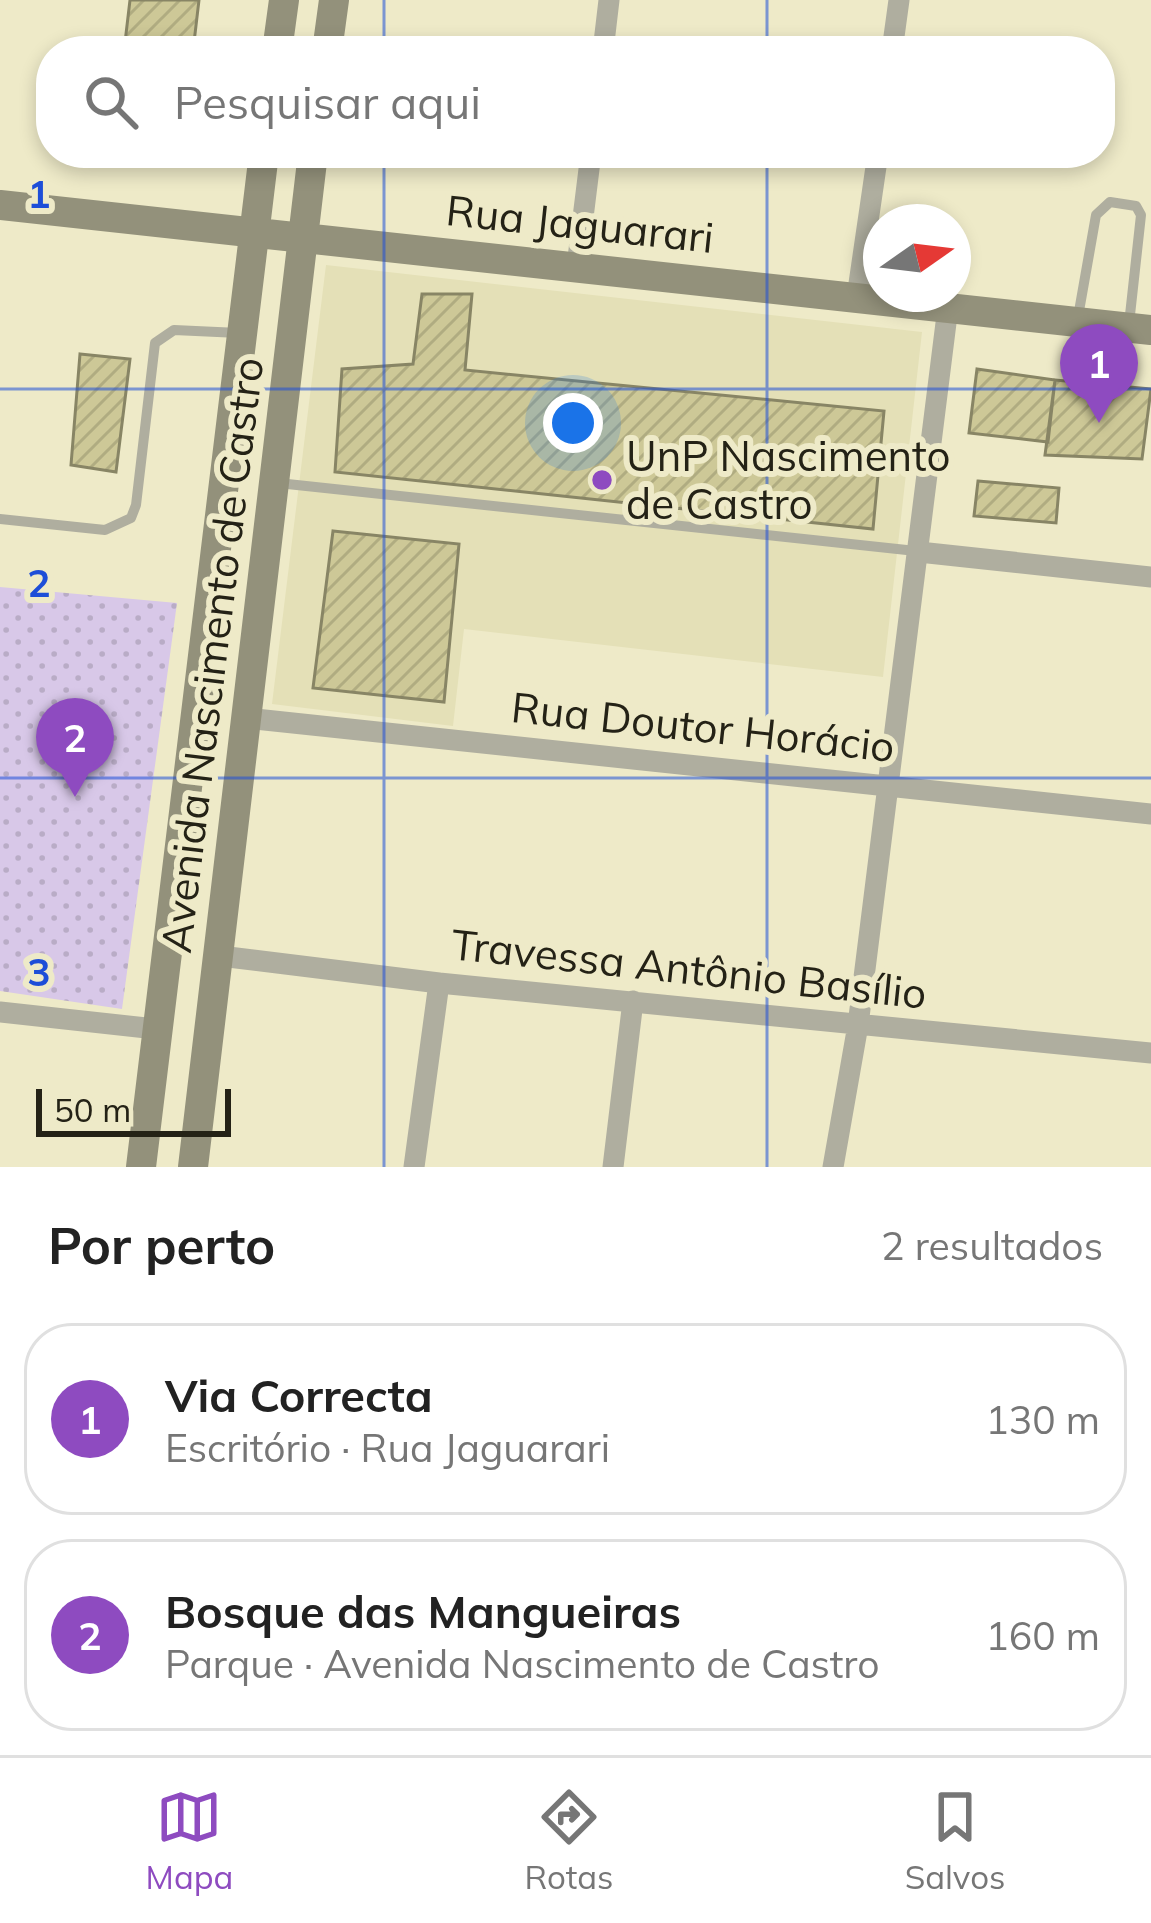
<!DOCTYPE html>
<html lang="pt">
<head>
<meta charset="utf-8">
<style>
	body { margin:0; font-family:Mulish,sans-serif; background:#f2f2f2; color:#222 }
	.compass { position:absolute; left:863px; top:204px; width:108px; height:108px; border-radius:50%; background:#fff; box-shadow:0 6px 18px #0003; rotate:76deg }
	.scale { position:absolute; left:36px; bottom:30px; width:195px; box-sizing:border-box; padding-left:12px; border:6px solid #242216; border-top:0; font-size:33px; line-height:42px; white-space:nowrap; color:#242216; -webkit-text-stroke:9px #eeeac8; paint-order:stroke }
	.you { position:absolute; left:573px; top:423px; width:42px; height:42px; margin:-30px; border:9px solid #fff; border-radius:50%; background:#1a73e8; box-shadow:0 0 0 18px #1a73e833 }
	.badge { display:grid; place-items:center; width:78px; height:78px; border-radius:50%; background:#8e4bc0; color:#fff; font-size:39px; font-weight:700 }
	.pin { position:absolute; translate:-50% -99px; filter:drop-shadow(0 3px 6px #0008) }
	.pin::after { content:''; position:absolute; top:63px; width:42px; height:36px; background:inherit; clip-path:polygon(0 0,100% 0,50% 100%) }
	.list { margin:0; padding:0; list-style:none }
	h2 { display:flex; justify-content:space-between; align-items:center; height:156px; margin:0; padding:0 48px; font-size:51px }
	h2 small { font-size:39px; font-weight:400; color:#767676 }
	.list li { display:grid; grid-template-columns:78px 1fr auto; gap:36px; align-items:center; box-sizing:border-box; height:192px; margin:0 24px 24px; padding:0 24px; border:3px solid #e0e0e0; border-radius:48px }
	.list b { display:block; font-size:45px; white-space:nowrap }
	.list p { margin:0; font-size:39px; white-space:nowrap; color:#767676 }
	.list em { font-size:39px; font-style:normal; color:#767676 }
	.icon { flex:none; width:66px; height:66px; fill:none; stroke:currentColor; stroke-width:2; stroke-linecap:round; stroke-linejoin:round }
	.map { position:relative; flex:none; width:1151px; height:1167px; overflow:hidden }
	.search { position:absolute; background:#fff; box-shadow:0 6px 18px #0003; left:36px; right:36px; top:36px; height:132px; display:flex; align-items:center; gap:30px; box-sizing:border-box; padding:0 42px; border-radius:48px; color:#767676; font-size:45px }
	.sheet { height:588px; background:#fff }
	nav { display:flex; justify-content:space-around; align-items:center; box-sizing:border-box; height:168px; border-top:3px solid #e0e0e0; background:#fff; font-size:33px; color:#767676 }
	nav a { display:grid; justify-items:center; gap:6px }
	nav .on { color:#8e4bc0 }
	.map>svg:first-child { display:block }
</style>
</head>
<body>
<div class="map">
<svg width="1151" height="1167" viewBox="0 0 1151 1167">
	<defs>
		<pattern id="green-dots" width="8" height="8" patternUnits="userSpaceOnUse" patternTransform="scale(3)"><rect width="8" height="8" fill="#d8c8e8"/><path d="M2 2h.1M6 6h.1" fill="none" stroke="#b9acc6" stroke-width="1.8" stroke-linecap="round"/></pattern>
		<pattern id="building-hatch" width="6" height="6" patternUnits="userSpaceOnUse" patternTransform="scale(3)"><rect width="6" height="6" fill="#cdc897"/><path d="M-1 1l2-2M0 6l6-6M5 7l2-2" fill="none" stroke="#b0ac81"/></pattern>
	</defs>
	<rect width="100%" height="100%" fill="#eeeac8"/>
	<path fill="#e4e0b7" d="M 326,265 L 922,332 L 883,677 L 464,629 L 453,726 L 272,704 Z"/>
	<path fill="url(#green-dots)" d="M 0,587 L 177,603 L 122,1009 L 0,991 Z"/>
	<path fill="url(#building-hatch)" stroke="#888565" stroke-width="3" d="M 130,0 L 199,0 L 193,51 L 124,51 Z
		M 422,294 L 472,294 L 465,370 L 884,411 L 873,529 L 335,472 L 342,369 L 413,364 Z
		M 80,354 L 130,359 L 116,472 L 71,465 Z
		M 977,369 L 1055,380 L 1048,442 L 969,433 Z
		M 1055,380 L 1151,389 L 1142,459 L 1045,455 Z
		M 978,481 L 1059,488 L 1056,523 L 974,516 Z
		M 333,531 L 459,544 L 444,702 L 313,688 Z"/>
	<g fill="none" stroke-linecap="round" stroke-linejoin="round">
		<path stroke="#afae9f" stroke-width="10" d="M 1078,317 L 1096,215 L 1110,202 L 1136,206 L 1141,215 L 1129,324
			M 278,483 L 916,551
			M 0,519 L 105,530 L 131,518 L 136,505 L 155,343 L 174,330 L 239,333"/>
		<path stroke="#afae9f" stroke-width="21" d="M 603,51 L 609,0
			M 892,51 L 899,0
			M 577,266 L 591,153
			M 857,297 L 878,153
			M 919,552 L 1151,577
			M 246,718 L 1151,814
			M 220,956 L 439,983 L 1151,1053
			M 0,1012 L 156,1029
			M 414,1167 L 439,983
			M 613,1167 L 633,1001
			M 833,1167 L 858,1025 L 948,307"/>
		<path stroke="#93917b" stroke-width="30" d="M 277,51 L 284,0
			M 327,51 L 334,0
			M 0,205 L 1151,330
			M 141,1167 L 264,153
			M 193,1167 L 313,153"/>
	</g>
	<path fill="none" stroke="#1d4ed8" stroke-width="3" stroke-opacity="0.55" d="M 384,0 L 384,51M 767,0 L 767,51M 384,153 L 384,1167M 767,153 L 767,1167M 0,389 L 1151,389M 0,778 L 1151,778"/>
	<circle fill="#8e4bc0" stroke="#eeeac8" stroke-width="4.5" cx="602" cy="480" r="12"/>
	<g text-anchor="middle" stroke-width="12" stroke-linejoin="round" paint-order="stroke">
		<g font-size="42" fill="#242216" stroke="#eeeac8">
			<text transform="translate(580 224) rotate(6)" y="15">Rua Jaguarari</text>
			<text transform="translate(212 655) rotate(-83)" y="15">Avenida Nascimento de Castro</text>
			<text transform="translate(703 727) rotate(6)" y="15">Rua Doutor Horácio</text>
			<text transform="translate(689 969) rotate(6)" y="15">Travessa Antônio Basílio</text>
		</g>
		<g font-size="42" fill="#242216" stroke="#eeeac8" text-anchor="start">
			<text x="626" y="471">UnP Nascimento<tspan x="626" dy="48">de Castro</tspan></text>
		</g>
	</g>
	<g font-size="39" text-anchor="middle" font-weight="bold" fill="#1d4ed8" stroke="#eeeac8" stroke-width="12" stroke-linejoin="round" paint-order="stroke">
		<text x="39" y="208">1</text>
		<text x="39" y="597">2</text>
		<text x="39" y="986">3</text>
	</g>
</svg>
<svg class="compass" viewBox="-18 -18 36 36"><path d="M0-13l5 13h-10z" fill="#e53935"/><path d="M0 13l5-13h-10z" fill="#767676"/></svg>
<div class="scale">50 m</div>
<div class="you"></div>
<div class="pin badge" style="left:1099px;top:423px">1</div>
<div class="pin badge" style="left:75px;top:797px">2</div>
<div class="search"><svg class="icon" aria-label="search" viewBox="0 0 24 24"><circle cx="10" cy="10" r="6"/><path d="M15 15l6 6"/></svg>Pesquisar aqui</div>
</div>
<section class="sheet">
<h2>Por perto<small>2 resultados</small></h2>
<ul class="list">
<li><span class="badge">1</span><div><b>Via Correcta</b><p>Escritório · Rua Jaguarari</p></div><em>130 m</em></li>
<li><span class="badge">2</span><div><b>Bosque das Mangueiras</b><p>Parque · Avenida Nascimento de Castro</p></div><em>160 m</em></li>
</ul>
</section>
<nav>
<a class="on"><svg class="icon" aria-label="map" viewBox="0 0 24 24"><path d="M3 6l6-2 6 2 6-2v14l-6 2-6-2-6 2zM9 4v14M15 6v14"/></svg>Mapa</a>
<a><svg class="icon" aria-label="directions" viewBox="0 0 24 24"><path d="M12 3l9 9-9 9-9-9zM9 14v-3h6M13 9l2 2-2 2"/></svg>Rotas</a>
<a><svg class="icon" aria-label="saved" viewBox="0 0 24 24"><path d="M7 4h10v16l-5-4-5 4z"/></svg>Salvos</a>
</nav>
</body>
</html>
